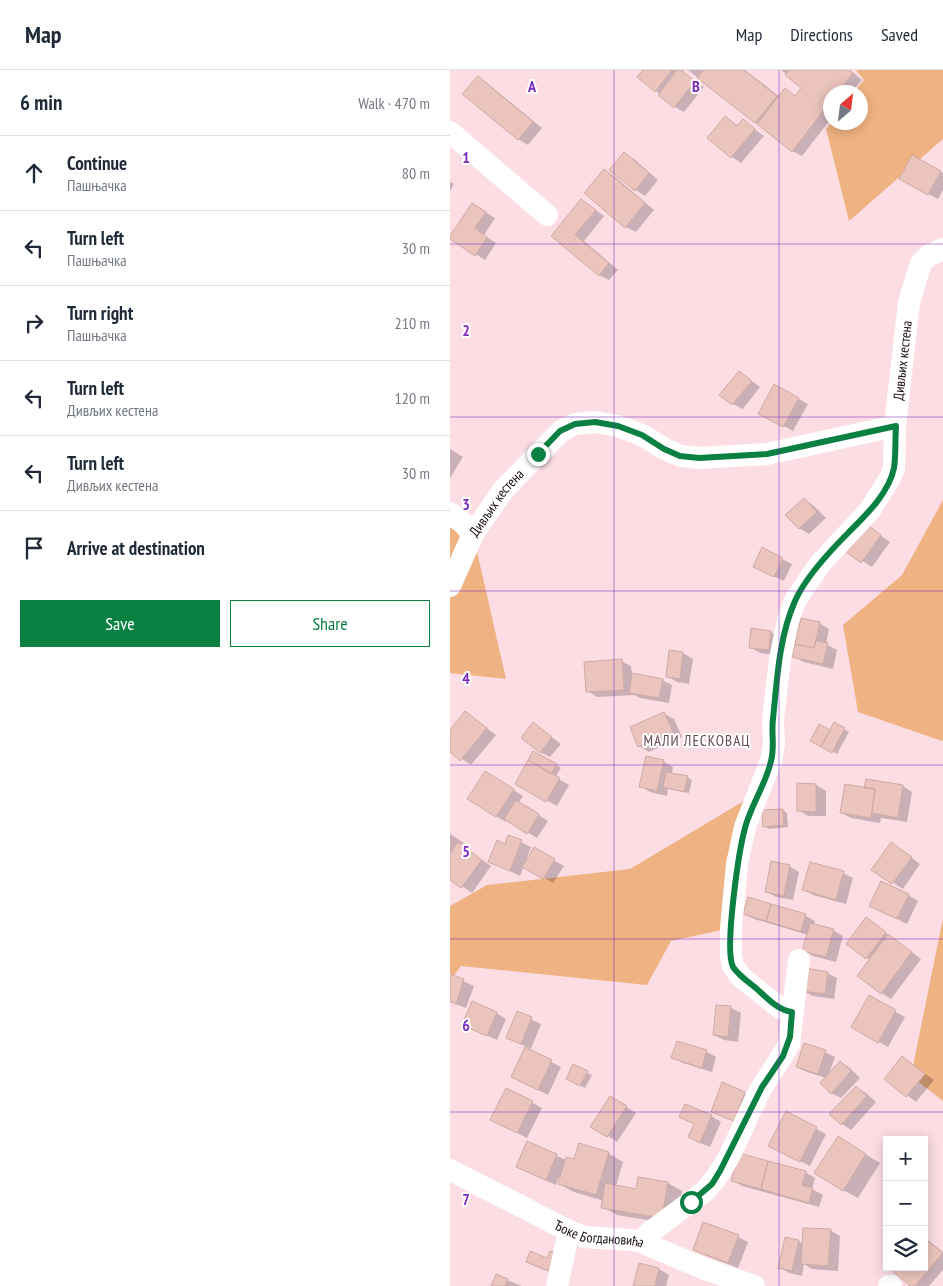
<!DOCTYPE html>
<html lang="en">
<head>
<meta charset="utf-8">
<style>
	body { margin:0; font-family:"PT Sans Narrow",sans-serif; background:#f2f2f3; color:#1f2937 }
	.controls { position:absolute; right:15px; bottom:15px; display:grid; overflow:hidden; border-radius:0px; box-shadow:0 2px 12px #0003 }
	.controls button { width:45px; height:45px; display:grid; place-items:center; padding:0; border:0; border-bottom:1px solid #e0e1e3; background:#fff; color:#1f2937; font:25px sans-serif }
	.compass { position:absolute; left:373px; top:15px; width:45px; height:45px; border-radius:50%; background:#fff; box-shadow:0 2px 12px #0003; rotate:28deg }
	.stop { position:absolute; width:15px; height:15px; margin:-11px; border:4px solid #0b8043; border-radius:50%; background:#fff }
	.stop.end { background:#0b8043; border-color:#fff; box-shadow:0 1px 5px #0008 }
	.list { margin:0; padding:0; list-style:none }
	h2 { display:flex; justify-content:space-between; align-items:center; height:65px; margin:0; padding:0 20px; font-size:21px }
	h2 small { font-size:16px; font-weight:400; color:#747a83 }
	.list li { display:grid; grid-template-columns:32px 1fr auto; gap:15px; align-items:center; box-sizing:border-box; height:75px; padding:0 20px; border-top:1px solid #e0e1e3 }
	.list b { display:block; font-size:19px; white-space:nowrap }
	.list p { margin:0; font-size:16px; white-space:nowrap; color:#747a83 }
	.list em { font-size:16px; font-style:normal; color:#747a83 }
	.actions { display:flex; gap:10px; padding:15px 20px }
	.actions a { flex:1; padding:11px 0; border:1px solid #0b8043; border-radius:0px; text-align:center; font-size:18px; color:#0b8043 }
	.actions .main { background:#0b8043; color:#fff }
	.icon { flex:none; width:28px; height:28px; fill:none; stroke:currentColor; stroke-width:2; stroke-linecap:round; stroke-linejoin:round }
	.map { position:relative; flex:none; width:493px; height:1216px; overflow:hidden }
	header { display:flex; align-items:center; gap:30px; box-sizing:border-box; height:70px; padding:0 25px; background:#fff; border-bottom:1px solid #e0e1e3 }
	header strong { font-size:24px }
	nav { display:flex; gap:28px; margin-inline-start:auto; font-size:18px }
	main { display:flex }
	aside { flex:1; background:#fff }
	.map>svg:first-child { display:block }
</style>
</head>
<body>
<header>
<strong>Map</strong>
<nav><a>Map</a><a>Directions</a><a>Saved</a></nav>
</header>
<main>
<aside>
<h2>6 min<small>Walk · 470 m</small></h2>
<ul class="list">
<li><svg class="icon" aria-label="ahead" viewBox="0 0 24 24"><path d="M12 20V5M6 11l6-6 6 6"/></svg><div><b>Continue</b><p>Пашњачка</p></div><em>80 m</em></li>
<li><svg class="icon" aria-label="left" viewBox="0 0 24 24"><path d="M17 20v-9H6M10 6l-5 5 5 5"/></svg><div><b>Turn left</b><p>Пашњачка</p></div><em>30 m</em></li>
<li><svg class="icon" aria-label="right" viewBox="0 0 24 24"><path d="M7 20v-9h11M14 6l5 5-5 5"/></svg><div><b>Turn right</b><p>Пашњачка</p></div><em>210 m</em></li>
<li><svg class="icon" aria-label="left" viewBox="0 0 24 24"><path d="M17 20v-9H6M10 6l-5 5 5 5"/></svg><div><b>Turn left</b><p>Дивљих кестена</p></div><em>120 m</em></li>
<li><svg class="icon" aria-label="left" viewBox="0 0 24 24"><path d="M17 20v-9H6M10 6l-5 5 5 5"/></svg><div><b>Turn left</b><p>Дивљих кестена</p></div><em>30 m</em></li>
<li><svg class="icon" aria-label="arrive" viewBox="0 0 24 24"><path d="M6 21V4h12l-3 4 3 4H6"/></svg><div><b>Arrive at destination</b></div></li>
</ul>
<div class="actions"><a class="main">Save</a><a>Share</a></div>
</aside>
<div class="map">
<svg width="493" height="1216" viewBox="0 0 493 1216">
	<rect width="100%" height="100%" fill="#fcdde4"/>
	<path fill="#efb282" d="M 406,0 L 493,0 L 493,69 L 399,151 L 376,59 L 381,53 L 410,52 L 410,22 L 404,22 L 414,10 Z
		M 493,430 L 493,670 L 492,671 L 408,642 L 393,555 L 452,505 Z
		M 0,443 L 23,464 L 56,609 L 0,603 Z
		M 309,722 L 281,858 L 221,871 L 197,915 L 11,896 L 0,911 L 0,836 L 37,815 L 180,799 Z
		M 493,848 L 493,1031 L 461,1006 Z"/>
	<path fill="#0003" d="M 194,0 L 233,0 L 234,3 L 254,17 L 234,42 L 225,37 L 206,21 Z
		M 238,0 L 295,0 L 330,27 L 335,20 L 346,26 L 353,17 L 331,0 L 400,0 L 412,10 L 402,22 L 380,22 L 380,50 L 352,86 L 342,81 Z
		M 28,7 L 37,13 L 92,58 L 78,75 L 68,69 Z
		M 275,48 L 289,56 L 293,51 L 314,66 L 291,93 L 282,87 Z
		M 174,84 L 184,89 L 208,110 L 195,126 L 186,120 Z
		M 462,87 L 493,103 L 493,120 L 488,129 L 460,114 Z
		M 154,101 L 164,106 L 204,140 L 186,162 L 176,157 Z
		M 0,112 L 4,114 L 0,121 Z
		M 132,130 L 154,146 L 134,171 L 168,200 L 159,210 L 149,205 L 103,165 Z
		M 32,140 L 45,148 L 34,165 L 46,173 L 35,190 L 0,168 Z
		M 289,302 L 310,317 L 293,339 L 283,334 Z
		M 325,316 L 358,334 L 343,361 L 310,343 Z
		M 0,379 L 13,387 L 0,408 Z
		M 354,430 L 363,435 L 376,448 L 359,464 L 349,458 Z
		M 416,455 L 440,472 L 422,497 L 397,481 Z
		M 332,489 L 342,494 L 334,511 L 314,502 Z
		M 369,553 L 379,559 L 376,574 L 387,580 L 383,599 L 354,592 L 344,587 Z
		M 321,562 L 330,568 L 328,585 L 310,583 L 300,577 Z
		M 233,583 L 243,589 L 239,614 L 227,612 L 217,606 Z
		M 171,591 L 181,596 L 182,604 L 212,610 L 222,615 L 219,633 L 190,628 L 184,625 L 147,627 L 138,621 Z
		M 16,643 L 46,665 L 21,695 L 0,681 L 0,662 Z
		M 214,644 L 224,649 L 232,667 L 199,682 L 189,676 Z
		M 84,654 L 111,674 L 100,687 L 90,682 Z
		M 385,654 L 399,662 L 387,684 L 362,670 L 381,662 Z
		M 84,682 L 111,698 L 105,707 L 119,715 L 107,736 L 66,713 Z
		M 213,691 L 223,697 L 222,704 L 237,707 L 242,710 L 239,723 L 218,719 L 217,726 L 200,722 L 190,716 Z
		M 45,708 L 73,726 L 69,732 L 98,751 L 87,768 L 57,750 L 56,752 L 46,746 Z
		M 348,715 L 366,715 L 376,721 L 376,746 L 358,746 L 348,740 Z
		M 453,716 L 462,722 L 457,752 L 431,748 L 430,753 L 401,748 L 392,743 L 415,719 Z
		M 333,740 L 337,743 L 338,757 L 319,759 L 314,756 Z
		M 0,764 L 14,773 L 12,776 L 41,796 L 22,823 L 0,808 Z
		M 59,766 L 81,777 L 77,787 L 79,788 L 84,779 L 114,796 L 103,813 L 74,796 L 70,806 L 39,791 L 55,775 Z
		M 451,780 L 470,794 L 453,819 L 423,800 Z
		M 339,796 L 349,802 L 343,830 L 326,827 L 317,822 Z
		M 393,803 L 403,808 L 396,834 L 363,825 L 353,819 Z
		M 458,825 L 468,831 L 457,854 L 421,836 Z
		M 299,829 L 356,846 L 365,851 L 364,855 L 383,860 L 393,866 L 386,892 L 363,886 L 354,880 L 358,865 L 304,849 L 294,844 Z
		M 416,848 L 471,889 L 441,929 L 431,923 L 420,890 L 397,873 Z
		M 377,903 L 387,908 L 384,929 L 363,926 L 353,921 Z
		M 0,905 L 24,916 L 16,938 L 0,932 Z
		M 419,927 L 455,947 L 438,977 L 402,956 Z
		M 267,936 L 281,938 L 291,943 L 288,972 L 274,970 L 264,965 Z
		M 46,943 L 56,949 L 47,970 L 13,955 Z
		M 68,943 L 91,954 L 81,979 L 57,968 Z
		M 228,972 L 257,982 L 266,987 L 262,1002 L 233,993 L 223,987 Z
		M 75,979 L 111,997 L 98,1025 L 62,1007 Z
		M 375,982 L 385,987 L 379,1004 L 391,992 L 400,998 L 410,1008 L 391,1028 L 381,1023 L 376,1008 L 357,1002 L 347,997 Z
		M 453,988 L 484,1010 L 466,1032 L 435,1009 Z
		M 137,1003 L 142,1005 L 135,1018 L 122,1011 Z
		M 273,1014 L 304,1028 L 294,1055 L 262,1041 Z
		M 406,1017 L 416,1023 L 426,1032 L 401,1060 L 392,1054 Z
		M 56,1019 L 92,1038 L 77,1068 L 51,1055 Z
		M 170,1033 L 186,1043 L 167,1072 L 158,1066 Z
		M 336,1043 L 376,1064 L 360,1096 L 330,1081 Z
		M 261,1046 L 271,1052 L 260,1077 L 250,1073 L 245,1054 L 231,1047 Z
		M 78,1073 L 116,1090 L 125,1091 L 158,1083 L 173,1092 L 166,1116 L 187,1120 L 189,1108 L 218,1113 L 232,1121 L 227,1155 L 167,1145 L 153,1137 L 154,1131 L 124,1122 L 109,1114 L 111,1108 L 109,1107 L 106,1115 L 77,1102 L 68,1097 Z
		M 402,1076 L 430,1093 L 408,1128 L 393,1120 Z
		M 355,1102 L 365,1108 L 362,1119 L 373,1125 L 369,1137 L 292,1116 L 283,1111 Z
		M 380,1160 L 390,1166 L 388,1201 L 362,1199 L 354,1194 L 352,1206 L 339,1203 L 329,1197 L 348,1171 L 354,1174 Z
		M 288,1167 L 298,1172 L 288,1198 L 254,1185 L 244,1179 Z
		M 474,1167 L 493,1182 L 493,1200 L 479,1216 L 462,1216 L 474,1197 Z
		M 80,1183 L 112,1207 L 87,1197 L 77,1192 Z
		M 190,1194 L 209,1199 L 219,1205 L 216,1216 L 185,1216 Z
		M 57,1210 L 72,1216 L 43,1216 Z"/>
	<path fill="#ebc5bd" stroke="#cfaaa3" d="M 193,0 L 222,0 L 205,22 L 187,7 Z
		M 227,0 L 231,0 L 245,11 L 224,38 L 208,25 Z
		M 253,0 L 294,0 L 327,26 L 305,53 L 247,8 Z
		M 339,0 L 399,0 L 403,3 L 388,22 L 380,22 L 380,32 L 342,82 L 307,54 L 335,18 L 345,26 L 351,18 L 335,5 Z
		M 28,6 L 83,52 L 68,70 L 12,24 Z
		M 275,46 L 287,56 L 293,49 L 305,59 L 281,88 L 257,68 Z
		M 174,82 L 199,103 L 185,121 L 159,100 Z
		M 462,85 L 491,101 L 478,125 L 449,109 Z
		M 154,99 L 195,133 L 175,158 L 134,123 Z
		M 131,129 L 146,140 L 125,165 L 159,193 L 149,206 L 101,166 Z
		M 22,133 L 36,142 L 25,158 L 37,167 L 25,186 L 0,169 L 0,166 Z
		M 289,301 L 302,311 L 282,335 L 269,325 Z
		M 324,314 L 349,328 L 333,357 L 308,344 Z
		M 354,428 L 367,442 L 349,459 L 335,445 Z
		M 415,453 L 431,465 L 411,493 L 395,481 Z
		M 312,477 L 333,488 L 324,507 L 303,497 Z
		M 351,548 L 370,552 L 364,578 L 345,574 Z
		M 301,558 L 321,561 L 319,580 L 299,578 Z
		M 366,571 L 378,573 L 373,594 L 342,587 L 345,574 L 364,578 Z
		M 219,580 L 233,582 L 230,609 L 216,607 Z
		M 172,589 L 174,620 L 136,622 L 134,592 Z
		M 182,603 L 213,609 L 209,628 L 179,623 Z
		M 15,641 L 37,658 L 10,691 L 0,682 L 0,660 Z
		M 214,642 L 223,662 L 188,677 L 180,657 Z
		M 83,652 L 102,667 L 90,683 L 71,668 Z
		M 384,652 L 395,658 L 382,683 L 371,677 Z
		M 369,654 L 380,660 L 371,677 L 360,671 Z
		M 83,681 L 107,694 L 101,704 L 78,690 Z
		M 196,686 L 214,690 L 207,721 L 189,717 Z
		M 78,690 L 110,708 L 96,732 L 65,714 Z
		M 35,701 L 64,719 L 46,747 L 17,729 Z
		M 216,702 L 238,706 L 234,722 L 213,717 Z
		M 416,709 L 453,715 L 448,748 L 422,743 L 425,719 L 414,718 Z
		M 347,713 L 366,714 L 366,742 L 347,741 Z
		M 395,714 L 425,719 L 421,748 L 390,743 Z
		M 66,730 L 89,744 L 77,764 L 54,749 Z
		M 333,739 L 334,755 L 313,757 L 312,740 Z
		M 58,765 L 72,770 L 60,801 L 38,792 L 47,770 L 55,774 Z
		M 8,772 L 32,790 L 11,818 L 0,810 L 0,783 Z
		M 441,772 L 462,787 L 442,814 L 421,800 Z
		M 84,777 L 105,789 L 93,809 L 72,797 Z
		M 321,791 L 340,795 L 334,826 L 315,822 Z
		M 360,792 L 394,801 L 386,830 L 352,820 Z
		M 431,811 L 459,824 L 447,849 L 419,836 Z
		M 298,827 L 321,834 L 316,851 L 293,844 Z
		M 321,834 L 356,844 L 351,862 L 316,851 Z
		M 416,847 L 436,862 L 416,889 L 396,874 Z
		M 360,853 L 384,859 L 376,887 L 352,881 Z
		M 438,864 L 462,882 L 431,924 L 407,906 Z
		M 355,898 L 378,902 L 375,924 L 352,921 Z
		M 0,904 L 14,909 L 6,934 L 0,931 Z
		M 419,925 L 446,940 L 428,973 L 401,957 Z
		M 22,931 L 47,942 L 37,966 L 12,955 Z
		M 266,935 L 281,936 L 278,967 L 263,965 Z
		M 67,941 L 82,947 L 71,974 L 56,968 Z
		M 227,971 L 257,980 L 252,998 L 221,988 Z
		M 354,973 L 376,980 L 368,1004 L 346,997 Z
		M 75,977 L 102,990 L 88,1020 L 61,1007 Z
		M 452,986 L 475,1004 L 456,1027 L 434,1009 Z
		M 390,991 L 401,1001 L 381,1024 L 370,1013 Z
		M 123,994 L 138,1001 L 130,1016 L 116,1009 Z
		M 272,1012 L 295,1022 L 284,1051 L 261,1042 Z
		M 406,1016 L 417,1026 L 391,1055 L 379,1044 Z
		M 56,1018 L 83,1031 L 67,1063 L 40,1050 Z
		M 160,1026 L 177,1036 L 157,1067 L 140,1057 Z
		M 235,1034 L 262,1045 L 250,1073 L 238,1067 L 244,1054 L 229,1047 Z
		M 336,1041 L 367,1057 L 350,1092 L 318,1076 Z
		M 388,1066 L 416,1084 L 393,1121 L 364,1103 Z
		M 77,1071 L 107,1084 L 96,1110 L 66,1097 Z
		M 129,1073 L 159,1082 L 146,1125 L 108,1114 L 116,1087 L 124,1089 Z
		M 289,1083 L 318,1091 L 311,1119 L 281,1111 Z
		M 318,1091 L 356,1101 L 352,1115 L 363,1118 L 359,1133 L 311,1119 Z
		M 188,1107 L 218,1112 L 212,1148 L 151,1138 L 155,1113 L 186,1119 Z
		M 253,1152 L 289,1165 L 278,1193 L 243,1180 Z
		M 353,1158 L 381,1159 L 378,1196 L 351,1194 Z
		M 335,1167 L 349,1170 L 342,1201 L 328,1198 Z
		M 474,1168 L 493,1183 L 465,1216 L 460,1216 L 438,1197 L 474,1197 Z
		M 80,1181 L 97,1188 L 100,1181 L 109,1184 L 102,1202 L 76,1192 Z
		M 189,1193 L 209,1198 L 205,1216 L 183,1216 Z
		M 46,1204 L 58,1209 L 55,1216 L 41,1216 Z"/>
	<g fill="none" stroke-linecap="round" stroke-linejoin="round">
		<g stroke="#fff" stroke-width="22">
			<path d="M 0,62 L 97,145"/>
			<path d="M 0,443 L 13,453 L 23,464"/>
			<path id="s1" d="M 0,516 L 23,464 L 54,419 L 111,361 L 125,354 L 145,352 L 168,356 L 192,365 L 215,379 L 231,386 L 249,388 L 317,384 L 445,356"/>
			<path id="s2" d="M 342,942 L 330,938 L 291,907 L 283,896 L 281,886 L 281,858 L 287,794 L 295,757 L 321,691 L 324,674 L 323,650 L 330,589 L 338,550 L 346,529 L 369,495 L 420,440 L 440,408 L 444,398 L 445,356 L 459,232 L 471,193 L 478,186 L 493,179"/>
			<path id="s3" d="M 0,1100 L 119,1161 L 134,1167 L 181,1170 L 191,1172 L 255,1199 L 304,1216"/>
			<path d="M 191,1172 L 199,1163 L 254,1122 C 280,1097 294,1049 312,1017 C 321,1002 331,989 339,974 L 349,890"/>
			<path d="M 107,1216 L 119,1161"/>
			<path d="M 439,1216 L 441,1216"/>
		</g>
	</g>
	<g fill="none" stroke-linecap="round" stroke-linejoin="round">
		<path stroke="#0b8043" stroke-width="6" d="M 88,384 L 110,361 L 125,354 L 145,352 L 168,356 L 192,365 L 214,379 L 230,386 L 249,388 L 317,384 L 446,356 C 445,370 446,385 444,398 C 439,423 416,445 399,462 C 381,480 355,508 345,531 C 329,567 327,610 323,649 C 321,663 325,677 321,691 C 316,714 301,735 295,758 C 289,780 274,879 283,897 C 289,906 300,913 308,920 C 318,929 328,940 342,942 L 340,967 L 333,986 L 312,1017 L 270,1101 L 262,1114 L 241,1132"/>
	</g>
	<path fill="none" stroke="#7b2cbf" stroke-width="1" stroke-opacity="0.55" d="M 164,0 L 164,1216M 329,0 L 329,1216M 0,174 L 493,174M 0,347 L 493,347M 0,521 L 493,521M 0,695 L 493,695M 0,869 L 493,869M 0,1042 L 493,1042"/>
	<g text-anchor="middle" stroke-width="4" stroke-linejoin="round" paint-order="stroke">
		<g font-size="14" fill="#1a0e11" stroke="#fff">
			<text dy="5" stroke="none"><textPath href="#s2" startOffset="725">Дивљих кестена</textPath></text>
			<text dy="5" stroke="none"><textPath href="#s1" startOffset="96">Дивљих кестена</textPath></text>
			<text dy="5" stroke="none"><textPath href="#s3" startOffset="164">Ђоке Богдановића</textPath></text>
		</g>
		<g font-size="15" letter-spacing="1" fill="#684950" stroke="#fff">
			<text x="247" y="676">МАЛИ ЛЕСКОВАЦ</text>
		</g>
	</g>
	<g font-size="16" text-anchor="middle" font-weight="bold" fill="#7b2cbf" stroke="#fff" stroke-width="4" stroke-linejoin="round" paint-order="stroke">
		<text x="82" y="22">A</text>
		<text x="246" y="22">B</text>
		<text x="16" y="93">1</text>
		<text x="16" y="266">2</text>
		<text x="16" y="440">3</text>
		<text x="16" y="614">4</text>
		<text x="16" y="787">5</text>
		<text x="16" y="961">6</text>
		<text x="16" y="1135">7</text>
	</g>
</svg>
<div class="controls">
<button>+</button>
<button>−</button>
<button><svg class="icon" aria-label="layers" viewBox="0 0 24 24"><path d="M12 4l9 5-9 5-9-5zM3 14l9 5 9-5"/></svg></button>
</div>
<svg class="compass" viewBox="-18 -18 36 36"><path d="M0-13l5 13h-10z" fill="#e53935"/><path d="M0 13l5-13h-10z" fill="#747a83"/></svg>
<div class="stop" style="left:241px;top:1132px"></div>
<div class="stop end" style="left:88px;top:384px"></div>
</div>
</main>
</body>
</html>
